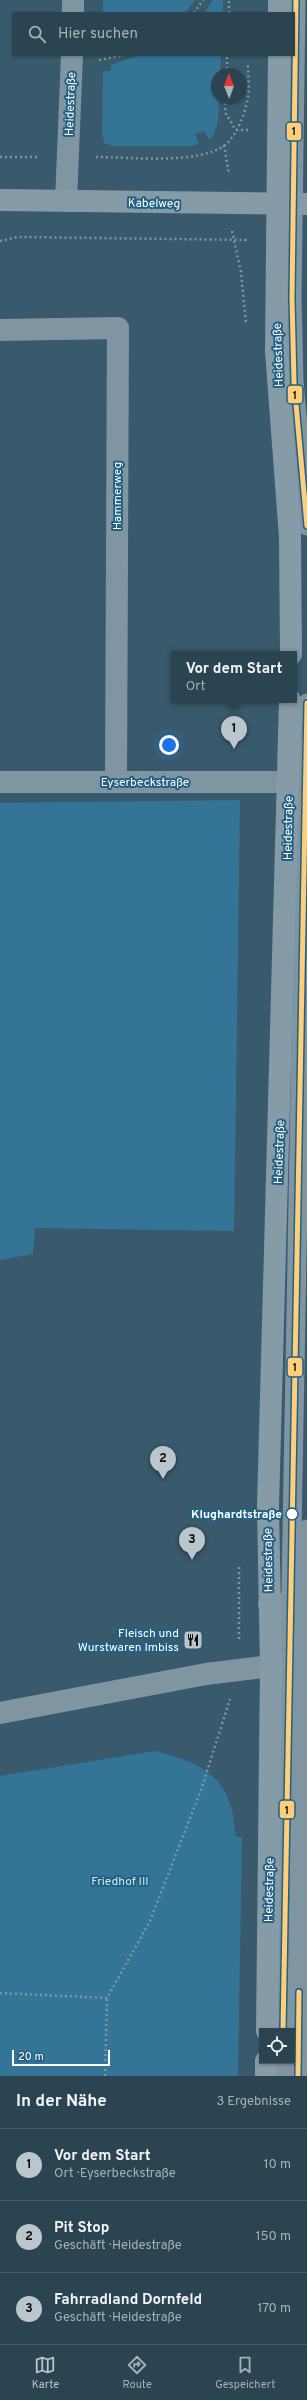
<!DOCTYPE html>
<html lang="de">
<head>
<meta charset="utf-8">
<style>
	body { margin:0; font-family:Overpass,sans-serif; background:#334b58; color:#f1f3f6 }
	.controls { position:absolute; right:12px; bottom:12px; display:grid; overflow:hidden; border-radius:0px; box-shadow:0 1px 3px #0004 }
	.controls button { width:36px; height:36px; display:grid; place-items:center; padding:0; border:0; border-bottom:1px solid #475c68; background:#2b4451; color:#f1f3f6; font:20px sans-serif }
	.compass { position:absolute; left:211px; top:68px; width:36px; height:36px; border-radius:50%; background:#2b4451; box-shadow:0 1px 3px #0004; rotate:359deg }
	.scale { position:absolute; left:12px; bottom:10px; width:98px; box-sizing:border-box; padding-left:4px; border:2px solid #fff; border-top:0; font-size:11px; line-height:14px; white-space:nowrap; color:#fff; -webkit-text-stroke:3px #236082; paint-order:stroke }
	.you { position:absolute; left:169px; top:745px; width:14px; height:14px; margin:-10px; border:3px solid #fff; border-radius:50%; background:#1a73e8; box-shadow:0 0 0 6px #1a73e833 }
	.badge { display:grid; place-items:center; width:26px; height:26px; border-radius:50%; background:#bac5cc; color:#111; font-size:13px; font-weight:700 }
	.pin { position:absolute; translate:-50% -33px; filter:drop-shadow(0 1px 2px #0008) }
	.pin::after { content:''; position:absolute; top:21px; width:14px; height:12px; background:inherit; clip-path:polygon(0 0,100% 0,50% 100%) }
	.popup { position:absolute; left:171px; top:651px; width:126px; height:52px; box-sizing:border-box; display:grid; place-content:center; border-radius:0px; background:#2b4451; filter:drop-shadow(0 1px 3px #0005); font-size:13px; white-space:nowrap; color:#a6b0b7 }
	.popup b { font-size:15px; color:#f1f3f6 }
	.popup::after { content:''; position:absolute; left:50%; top:100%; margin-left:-8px; border:8px solid transparent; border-top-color:#2b4451 }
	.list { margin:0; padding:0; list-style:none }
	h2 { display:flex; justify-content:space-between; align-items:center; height:52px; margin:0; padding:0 16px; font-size:17px }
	h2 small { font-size:13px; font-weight:400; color:#a6b0b7 }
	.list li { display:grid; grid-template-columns:26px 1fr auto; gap:12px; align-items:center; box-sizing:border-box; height:72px; padding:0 16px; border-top:1px solid #475c68 }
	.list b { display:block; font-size:15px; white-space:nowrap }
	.list p { margin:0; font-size:13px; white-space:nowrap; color:#a6b0b7 }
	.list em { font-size:13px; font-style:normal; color:#a6b0b7 }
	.icon { flex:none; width:22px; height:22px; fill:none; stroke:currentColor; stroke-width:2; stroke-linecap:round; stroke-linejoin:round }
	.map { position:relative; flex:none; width:307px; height:2076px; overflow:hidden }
	.search { position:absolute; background:#2b4451; box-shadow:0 1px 3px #0004; left:12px; right:12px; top:12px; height:44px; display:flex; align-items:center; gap:10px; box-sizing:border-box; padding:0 14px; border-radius:0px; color:#a6b0b7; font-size:15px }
	.sheet { height:268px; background:#2b4451 }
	nav { display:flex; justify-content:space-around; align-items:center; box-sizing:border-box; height:56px; border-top:1px solid #475c68; background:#2b4451; font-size:11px; color:#a6b0b7 }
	nav a { display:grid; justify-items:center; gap:2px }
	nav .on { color:#bac5cc }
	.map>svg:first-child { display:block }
</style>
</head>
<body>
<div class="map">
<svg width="307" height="2076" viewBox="0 0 307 2076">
	<rect width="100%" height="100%" fill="#395a6c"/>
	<path fill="#347597" d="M 103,0 L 195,0 L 185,13 L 103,13 Z
		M 213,0 L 223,0 L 223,13 L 204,13 Z
		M 139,55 L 221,55 L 220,74 L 217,74 C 217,95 224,121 210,140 L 204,131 L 195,134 L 199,144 L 191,146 L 114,146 L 104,143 L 102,132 L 103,71 L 111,71 L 111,65 Z
		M 240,800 L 234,1231 L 35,1228 L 33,1254 L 0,1260 L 0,803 Z
		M 155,1751 C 187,1759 219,1769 230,1804 C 234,1814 234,1826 236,1837 L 242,1837 L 238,2076 L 0,2076 L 0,1776 Z"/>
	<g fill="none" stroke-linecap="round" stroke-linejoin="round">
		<path stroke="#7f96a2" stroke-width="2.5" stroke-dasharray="2 3" stroke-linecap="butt" d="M 194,13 L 203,0
			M 229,13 L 229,0
			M 99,60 L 124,55
			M 227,74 L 227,55
			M 226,98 L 225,112 L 235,129
			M 236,130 L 249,130
			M 224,145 L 229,174
			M 0,157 L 39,157
			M 96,157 C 128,157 199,165 225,145 C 236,136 244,116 247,102 C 250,91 248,77 248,65
			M 232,231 L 241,272 L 246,323
			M 0,241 L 18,237 L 249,240
			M 239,1567 L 239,1642
			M 0,1993 L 107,1998 L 150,1921 L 201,1790 L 230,1699
			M 105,2076 L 107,1998"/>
		<path stroke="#7f96a2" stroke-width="19" d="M 296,0 L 292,298 L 294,382 L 307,526
			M 283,2031 L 307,703
			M 282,2076 L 282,2061
			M 298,2076 L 307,1529"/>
		<path stroke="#7f96a2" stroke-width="22" d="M 73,13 L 73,0
			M 66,201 L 72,55
			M 0,330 L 118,328 L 116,781
			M 0,782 L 289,782
			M 269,1604 L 307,1604
			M 0,1713 L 206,1674 L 271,1666"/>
		<path stroke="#869ba8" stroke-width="22" d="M 279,0 L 279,13
			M 279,55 L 276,351 L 290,537 L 291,654
			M 0,200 L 307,204
			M 267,2031 L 271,1666 L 268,1506 L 290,700
			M 266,2076 L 266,2061"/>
		<defs>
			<path id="tram-1" d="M 296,0 L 292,298 L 294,382 L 307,526
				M 283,2031 L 307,703
				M 298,2076 L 299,1992"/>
		</defs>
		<use href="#tram-1" stroke="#236082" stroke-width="8"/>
		<use href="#tram-1" stroke="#fece7a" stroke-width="5"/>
	</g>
	<defs>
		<symbol id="restaurant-square" viewBox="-11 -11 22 22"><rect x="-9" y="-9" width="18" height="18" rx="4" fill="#bac5cc" stroke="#236082"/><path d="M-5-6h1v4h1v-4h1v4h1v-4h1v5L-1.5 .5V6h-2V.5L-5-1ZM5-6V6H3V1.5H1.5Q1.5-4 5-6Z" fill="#111"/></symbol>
	</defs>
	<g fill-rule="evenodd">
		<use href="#restaurant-square" x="182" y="1629" width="22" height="22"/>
	</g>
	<circle fill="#fff" stroke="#236082" stroke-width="1.5" cx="292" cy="1514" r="6"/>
	<g text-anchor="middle" stroke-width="4" stroke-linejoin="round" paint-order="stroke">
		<g font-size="12" fill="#fff" stroke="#236082">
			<text transform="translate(70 104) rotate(-88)" y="4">Heidestraße</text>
			<text transform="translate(154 203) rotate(1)" y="4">Kabelweg</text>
			<text transform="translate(278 355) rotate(-92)" y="4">Heidestraße</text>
			<text transform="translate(117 496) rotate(-90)" y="4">Hammerweg</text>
			<text x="145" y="786">Eyserbeckstraße</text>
			<text transform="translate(288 828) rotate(-89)" y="4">Heidestraße</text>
			<text transform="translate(279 1152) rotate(-88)" y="4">Heidestraße</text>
			<text transform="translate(268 1560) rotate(-91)" y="4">Heidestraße</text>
			<text transform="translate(269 1890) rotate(-89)" y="4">Heidestraße</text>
		</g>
		<g font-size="12" font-weight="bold" fill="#fff" stroke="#236082" text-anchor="end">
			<text x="282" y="1518">Klughardtstraße</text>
		</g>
		<g font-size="12" fill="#fff" stroke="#236082" text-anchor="end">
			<text x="179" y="1637">Fleisch und<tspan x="179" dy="14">Wurstwaren Imbiss</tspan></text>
		</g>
		<g font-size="12" fill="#cee8f6" stroke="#236082">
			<text x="120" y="1885">Friedhof III</text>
		</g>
	</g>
	<g stroke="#236082" stroke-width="1.5">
		<rect x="286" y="122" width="16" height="19" rx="4" fill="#fece7a"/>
		<rect x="287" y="385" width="16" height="19" rx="4" fill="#fece7a"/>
		<rect x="287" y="1357" width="16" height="20" rx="4" fill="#fece7a"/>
		<rect x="279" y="1800" width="16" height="19" rx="4" fill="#fece7a"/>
	</g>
	<g font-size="11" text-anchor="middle" font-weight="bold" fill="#111">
		<text x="294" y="135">1</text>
		<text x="295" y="399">1</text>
		<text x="295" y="1371">1</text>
		<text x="287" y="1814">1</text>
	</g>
</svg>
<div class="controls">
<button><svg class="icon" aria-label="locate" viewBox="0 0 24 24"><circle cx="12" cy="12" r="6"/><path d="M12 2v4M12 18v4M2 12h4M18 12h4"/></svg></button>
</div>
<svg class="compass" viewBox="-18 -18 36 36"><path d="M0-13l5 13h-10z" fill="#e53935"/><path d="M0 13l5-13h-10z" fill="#a6b0b7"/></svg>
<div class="scale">20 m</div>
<div class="you"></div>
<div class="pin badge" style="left:234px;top:749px">1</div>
<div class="popup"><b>Vor dem Start</b>Ort</div>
<div class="pin badge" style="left:163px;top:1479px">2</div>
<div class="pin badge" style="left:192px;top:1560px">3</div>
<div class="search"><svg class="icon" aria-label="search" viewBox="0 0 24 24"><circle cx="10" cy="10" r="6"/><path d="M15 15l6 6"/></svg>Hier suchen</div>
</div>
<section class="sheet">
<h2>In der Nähe<small>3 Ergebnisse</small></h2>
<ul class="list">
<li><span class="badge">1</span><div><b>Vor dem Start</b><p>Ort · Eyserbeckstraße</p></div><em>10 m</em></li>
<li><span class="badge">2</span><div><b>Pit Stop</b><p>Geschäft · Heidestraße</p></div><em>150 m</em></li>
<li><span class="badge">3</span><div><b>Fahrradland Dornfeld</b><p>Geschäft · Heidestraße</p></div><em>170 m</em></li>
</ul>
</section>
<nav>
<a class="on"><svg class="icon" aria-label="map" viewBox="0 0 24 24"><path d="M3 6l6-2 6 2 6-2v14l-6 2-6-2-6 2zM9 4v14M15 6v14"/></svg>Karte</a>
<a><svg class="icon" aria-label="directions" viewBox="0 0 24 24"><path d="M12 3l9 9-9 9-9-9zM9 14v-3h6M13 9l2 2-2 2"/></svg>Route</a>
<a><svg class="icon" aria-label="saved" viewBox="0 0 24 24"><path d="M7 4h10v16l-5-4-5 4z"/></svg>Gespeichert</a>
</nav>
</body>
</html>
